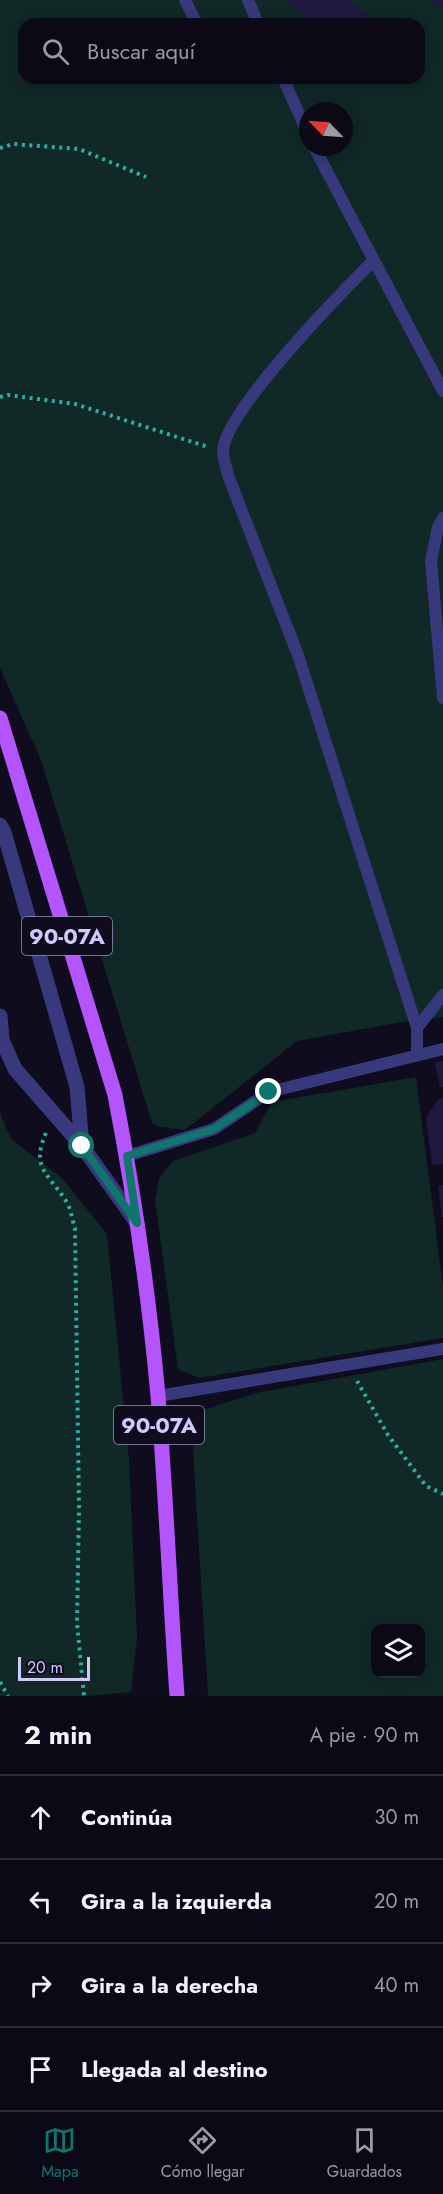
<!DOCTYPE html>
<html lang="es">
<head>
<meta charset="utf-8">
<style>
	body { margin:0; font-family:Jost,sans-serif; background:#14121f; color:#f1f3f6 }
	.controls { position:absolute; right:18px; bottom:18px; display:grid; overflow:hidden; border-radius:12px; box-shadow:0 3px 15px #0003 }
	.controls button { width:54px; height:54px; display:grid; place-items:center; padding:0; border:0; border-bottom:2px solid #2b2a35; background:#0b0916; color:#f1f3f6; font:30px sans-serif }
	.compass { position:absolute; left:299px; top:102px; width:54px; height:54px; border-radius:50%; background:#0b0916; box-shadow:0 3px 15px #0003; rotate:295deg }
	.scale { position:absolute; left:18px; bottom:15px; width:72px; box-sizing:border-box; padding-left:6px; border:3px solid #cecafe; border-top:0; font-size:16px; line-height:21px; white-space:nowrap; color:#cecafe; -webkit-text-stroke:4px #0f0c1e; paint-order:stroke }
	.stop { position:absolute; width:18px; height:18px; margin:-14px; border:4px solid #0f766e; border-radius:50%; background:#fff }
	.stop.end { background:#0f766e; border-color:#fff; box-shadow:0 2px 6px #0008 }
	.list { margin:0; padding:0; list-style:none }
	h2 { display:flex; justify-content:space-between; align-items:center; height:78px; margin:0; padding:0 24px; font-size:26px }
	h2 small { font-size:20px; font-weight:400; color:#9a9aa1 }
	.list li { display:grid; grid-template-columns:39px 1fr auto; gap:18px; align-items:center; box-sizing:border-box; height:84px; padding:0 24px; border-top:2px solid #2b2a35 }
	.list b { display:block; font-size:22px; white-space:nowrap }
	.list em { font-size:20px; font-style:normal; color:#9a9aa1 }
	.icon { flex:none; width:33px; height:33px; fill:none; stroke:currentColor; stroke-width:2; stroke-linecap:round; stroke-linejoin:round }
	.map { position:relative; flex:none; width:443px; height:1696px; overflow:hidden }
	.search { position:absolute; background:#0b0916; box-shadow:0 3px 15px #0003; left:18px; right:18px; top:18px; height:66px; display:flex; align-items:center; gap:15px; box-sizing:border-box; padding:0 21px; border-radius:18px; color:#9a9aa1; font-size:22px }
	.sheet { height:414px; background:#0b0916 }
	nav { display:flex; justify-content:space-around; align-items:center; box-sizing:border-box; height:84px; border-top:2px solid #2b2a35; background:#0b0916; font-size:16px; color:#9a9aa1 }
	nav a { display:grid; justify-items:center; gap:3px }
	nav .on { color:#0f766e }
	.map>svg:first-child { display:block }
</style>
</head>
<body>
<div class="map">
<svg width="443" height="1696" viewBox="0 0 443 1696">
	<rect width="100%" height="100%" fill="#0f0c1e"/>
	<path fill="#102826" fill-rule="evenodd" d="M 0,0 L 443,0 L 443,1017 L 402,1022 L 297,1041 L 185,1130 L 160,1127 L 152,1123 L 41,760 L 0,668 ZM 24,24 L 419,24 L 419,78 L 24,78 ZM 308,111 L 344,111 L 344,147 L 308,147 Z
		M 416,1077 L 443,1287 L 443,1338 L 199,1378 L 178,1369 L 155,1200 L 159,1178 L 173,1161 L 255,1133 L 272,1102 Z
		M 0,1113 L 11,1139 L 62,1178 L 107,1234 L 129,1460 L 137,1638 L 131,1692 L 87,1696 L 0,1696 Z
		M 443,1359 L 443,1696 L 208,1696 L 193,1450 L 195,1427 L 203,1410 L 256,1393 ZM 420,1628 L 420,1674 L 376,1674 L 376,1628 Z"/>
	<path fill="#1f193f" d="M 284,0 L 348,0 L 380,24 L 316,24 Z
		M 431,0 L 443,0 L 443,10 Z
		M 443,1061 L 443,1087 L 440,1088 L 435,1062 Z
		M 443,1098 L 443,1164 L 432,1165 L 426,1117 L 439,1099 Z
		M 443,1185 L 443,1217 L 442,1217 L 438,1186 Z"/>
	<g fill="none" stroke-linecap="round" stroke-linejoin="round">
		<path stroke="#2fad9f" stroke-width="4" stroke-dasharray="3 4.5" stroke-linecap="butt" d="M 0,148 L 13,144 L 79,149 L 146,177
			M 0,397 L 8,395 L 75,404 L 208,447
			M 46,1133 C 30,1168 49,1174 66,1201 C 71,1208 72,1220 75,1228 L 79,1509 L 77,1623 L 84,1696
			M 357,1381 L 388,1435 L 426,1486 L 443,1494
			M 0,1682 L 8,1696"/>
		<path stroke="#38397c" stroke-width="12" d="M 185,0 L 197,24
			M 248,0 L 258,24
			M 283,78 L 308,134
			M 314,147 L 443,391
			M 373,261 C 341,293 225,411 223,451 C 223,460 227,470 229,478 L 298,655 L 417,1028 L 417,1054
			M 443,518 L 438,527 L 431,561 L 443,698
			M 417,1028 L 443,995
			M 127,1156 L 214,1129 L 269,1092 L 443,1049
			M 158,1396 L 443,1349"/>
		<path stroke="#38397c" stroke-width="15" d="M 0,825 L 4,832 L 77,1087 L 82,1146
			M 0,1016 L 2,1040 L 15,1069 L 82,1146 L 137,1223"/>
		<path stroke="#b454fc" stroke-width="15" d="M 0,718 L 115,1095 C 134,1194 149,1295 158,1396 C 166,1496 170,1596 177,1696"/>
	</g>
	<g fill="none" stroke-linecap="round" stroke-linejoin="round">
		<path stroke="#0f766e" stroke-width="8" d="M 82,1146 L 137,1223 L 127,1156 L 214,1129 L 269,1092"/>
	</g>
	<g text-anchor="middle" stroke-width="6" stroke-linejoin="round" paint-order="stroke">
		<g fill="#0f0c1e" stroke="#9591bb" stroke-width="1.5">
			<rect x="22" y="917" width="90" height="38" rx="4.5"/>
			<rect x="114" y="1406" width="90" height="38" rx="4.5"/>
		</g>
		<g font-size="22" font-weight="bold" fill="#cecafe">
			<text x="67" y="944">90-07A</text>
			<text x="159" y="1433">90-07A</text>
		</g>
	</g>
</svg>
<div class="controls">
<button><svg class="icon" aria-label="layers" viewBox="0 0 24 24"><path d="M12 4l9 5-9 5-9-5zM3 14l9 5 9-5"/></svg></button>
</div>
<svg class="compass" viewBox="-18 -18 36 36"><path d="M0-13l5 13h-10z" fill="#e53935"/><path d="M0 13l5-13h-10z" fill="#9a9aa1"/></svg>
<div class="scale">20 m</div>
<div class="stop" style="left:82px;top:1146px"></div>
<div class="stop end" style="left:269px;top:1092px"></div>
<div class="search"><svg class="icon" aria-label="search" viewBox="0 0 24 24"><circle cx="10" cy="10" r="6"/><path d="M15 15l6 6"/></svg>Buscar aquí</div>
</div>
<section class="sheet">
<h2>2 min<small>A pie · 90 m</small></h2>
<ul class="list">
<li><svg class="icon" aria-label="ahead" viewBox="0 0 24 24"><path d="M12 20V5M6 11l6-6 6 6"/></svg><div><b>Continúa</b></div><em>30 m</em></li>
<li><svg class="icon" aria-label="left" viewBox="0 0 24 24"><path d="M17 20v-9H6M10 6l-5 5 5 5"/></svg><div><b>Gira a la izquierda</b></div><em>20 m</em></li>
<li><svg class="icon" aria-label="right" viewBox="0 0 24 24"><path d="M7 20v-9h11M14 6l5 5-5 5"/></svg><div><b>Gira a la derecha</b></div><em>40 m</em></li>
<li><svg class="icon" aria-label="arrive" viewBox="0 0 24 24"><path d="M6 21V4h12l-3 4 3 4H6"/></svg><div><b>Llegada al destino</b></div></li>
</ul>
</section>
<nav>
<a class="on"><svg class="icon" aria-label="map" viewBox="0 0 24 24"><path d="M3 6l6-2 6 2 6-2v14l-6 2-6-2-6 2zM9 4v14M15 6v14"/></svg>Mapa</a>
<a><svg class="icon" aria-label="directions" viewBox="0 0 24 24"><path d="M12 3l9 9-9 9-9-9zM9 14v-3h6M13 9l2 2-2 2"/></svg>Cómo llegar</a>
<a><svg class="icon" aria-label="saved" viewBox="0 0 24 24"><path d="M7 4h10v16l-5-4-5 4z"/></svg>Guardados</a>
</nav>
</body>
</html>
